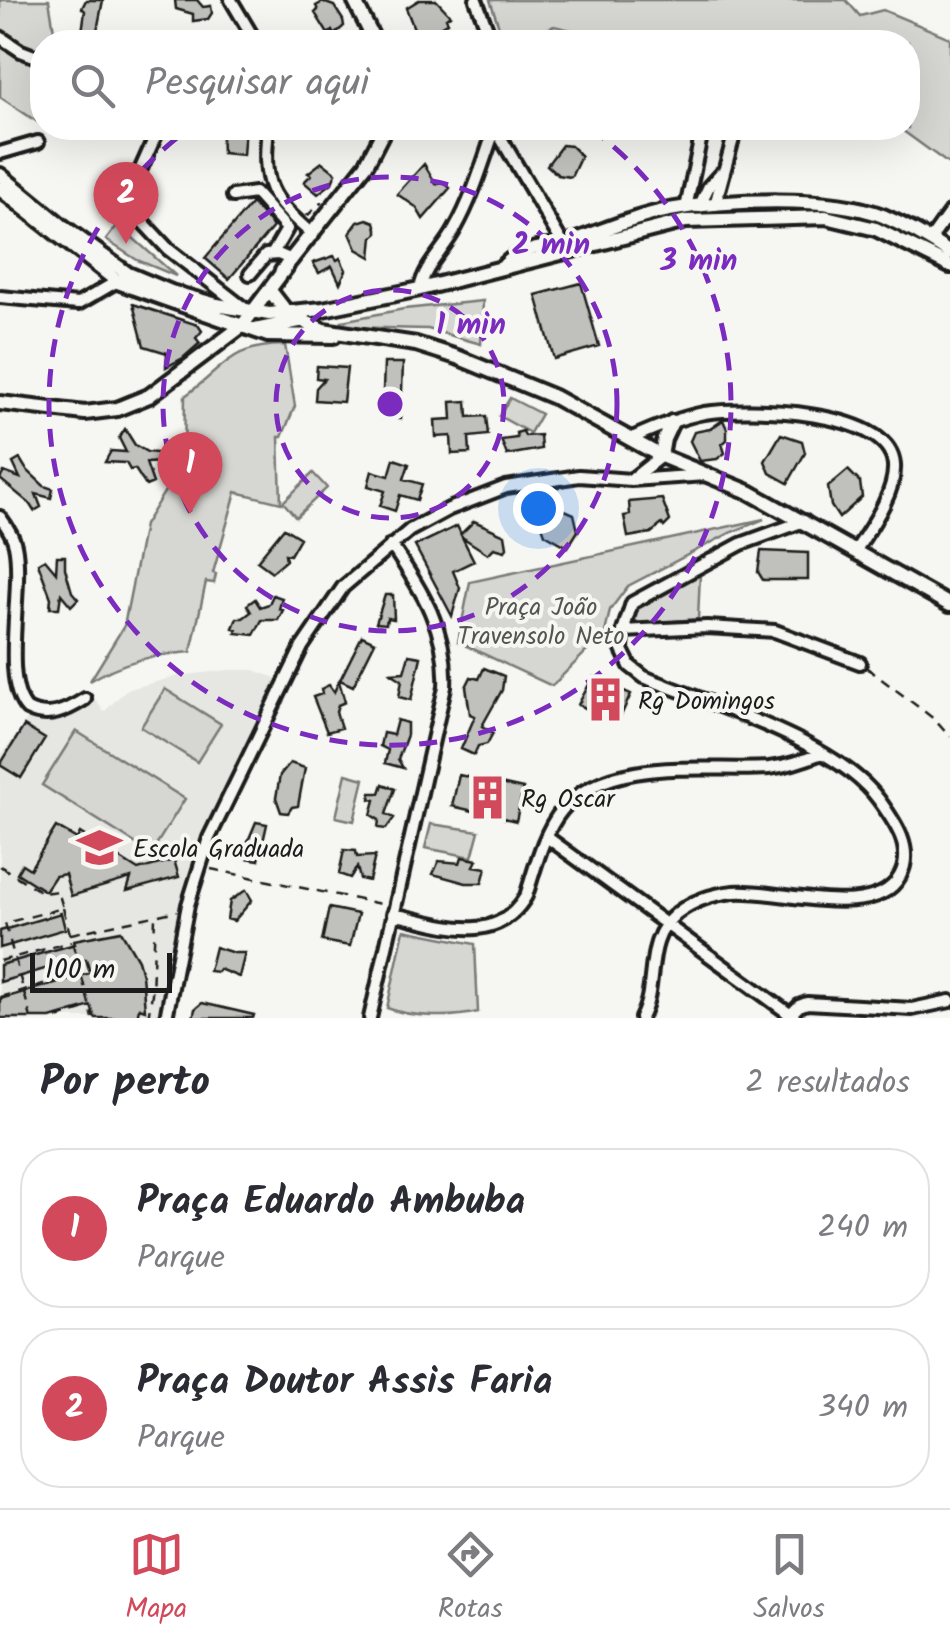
<!DOCTYPE html>
<html lang="pt">
<head>
<meta charset="utf-8">
<style>
	body { margin:0; font-family:Kalam,sans-serif; background:#f2f2f3; color:#2b2b33 }
	.scale { position:absolute; left:30px; bottom:25px; width:142px; box-sizing:border-box; padding-left:10px; border:5px solid #1c1c1c; border-top:0; font-size:28px; line-height:35px; white-space:nowrap; color:#1c1c1c; -webkit-text-stroke:8px #f6f6f2; paint-order:stroke }
	.you { position:absolute; left:538px; top:508px; width:35px; height:35px; margin:-25px; border:8px solid #fff; border-radius:50%; background:#1a73e8; box-shadow:0 0 0 15px #1a73e833 }
	.badge { display:grid; place-items:center; width:65px; height:65px; border-radius:50%; background:#d1495b; color:#fff; font-size:32px; font-weight:700 }
	.pin { position:absolute; translate:-50% -82px; filter:drop-shadow(0 2px 5px #0008) }
	.pin::after { content:''; position:absolute; top:52px; width:35px; height:30px; background:inherit; clip-path:polygon(0 0,100% 0,50% 100%) }
	.list { margin:0; padding:0; list-style:none }
	h2 { display:flex; justify-content:space-between; align-items:center; height:130px; margin:0; padding:0 40px; font-size:42px }
	h2 small { font-size:32px; font-weight:400; color:#7c7c81 }
	.list li { display:grid; grid-template-columns:65px 1fr auto; gap:30px; align-items:center; box-sizing:border-box; height:160px; margin:0 20px 20px; padding:0 20px; border:2px solid #e1e1e2; border-radius:40px }
	.list b { display:block; font-size:38px; white-space:nowrap }
	.list p { margin:0; font-size:32px; white-space:nowrap; color:#7c7c81 }
	.list em { font-size:32px; font-style:normal; color:#7c7c81 }
	.icon { flex:none; width:55px; height:55px; fill:none; stroke:currentColor; stroke-width:2; stroke-linecap:round; stroke-linejoin:round }
	.map { position:relative; flex:none; width:950px; height:1018px; overflow:hidden }
	.search { position:absolute; background:#fff; box-shadow:0 10px 40px #0002; left:30px; right:30px; top:30px; height:110px; display:flex; align-items:center; gap:25px; box-sizing:border-box; padding:0 35px; border-radius:40px; color:#7c7c81; font-size:38px }
	.sheet { height:490px; background:#fff }
	nav { display:flex; justify-content:space-around; align-items:center; box-sizing:border-box; height:140px; border-top:2px solid #e1e1e2; background:#fff; font-size:28px; color:#7c7c81 }
	nav a { display:grid; justify-items:center; gap:5px }
	nav .on { color:#d1495b }
	.map>svg:first-child { display:block }
</style>
</head>
<body>
<div class="map">
<svg width="950" height="1018" viewBox="0 0 950 1018">
	<rect width="100%" height="100%" fill="#f6f6f2"/>
	<filter id="ink" filterUnits="userSpaceOnUse"><feTurbulence type="fractalNoise" baseFrequency=".01" numOctaves="2"/><feDisplacementMap in="SourceGraphic" scale="20" xChannelSelector="R" yChannelSelector="G"/><feConvolveMatrix kernelMatrix="1 2 1 2 8 2 1 2 1" color-interpolation-filters="sRGB"/></filter>
	<g filter="url(#ink)">
		<path fill="#e6e6e2" d="M 229,670 L 254,670 L 278,679 L 217,803 L 192,865 L 180,904 L 160,1018 L 0,1018 L 0,757 L 33,712 L 68,709 L 92,694 L 104,712 L 126,690 L 178,676 Z"/>
		<path fill="#d6d6d2" stroke="#797977" stroke-width="2.5" d="M 0,0 L 49,0 L 56,42 L 42,42 L 42,125 L 0,97 Z
			M 490,0 L 846,0 L 860,16 L 883,10 L 950,38 L 950,165 L 899,128 L 908,128 L 908,42 L 609,42 L 607,38 L 554,26 L 519,42 L 504,42 Z
			M 123,218 L 133,238 L 176,276 L 137,260 L 106,240 Z
			M 483,301 L 481,344 L 428,329 L 342,327 L 342,321 L 404,309 Z
			M 285,345 L 295,406 L 282,437 L 279,437 L 281,503 L 236,492 L 213,573 L 216,574 L 214,583 L 206,582 L 191,652 C 152,655 123,661 90,681 L 124,626 L 144,525 L 184,460 L 185,396 C 227,366 228,346 285,345 Z
			M 510,398 L 541,414 L 530,433 L 499,416 Z
			M 313,473 L 327,488 L 296,517 L 283,502 Z
			M 764,519 L 730,533 L 628,586 L 610,610 L 605,633 L 552,686 L 458,642 L 470,582 Z
			M 700,573 L 698,619 L 639,624 L 633,617 L 634,607 Z
			M 165,689 L 221,724 L 197,762 L 141,727 Z
			M 76,731 L 185,799 L 151,853 L 42,785 Z
			M 346,774 L 364,779 L 354,821 L 336,817 Z
			M 431,824 L 479,831 L 472,857 L 425,848 Z
			M 404,930 L 475,944 L 478,1012 C 454,1018 412,1018 387,1008 Z"/>
		<path fill="#c0c0bd" stroke="#1c1c1c" stroke-width="2.5" d="M 86,0 L 103,0 L 96,36 L 82,32 L 85,11 L 82,8 Z
			M 175,0 L 197,0 L 203,7 L 211,6 L 212,13 L 208,19 L 193,21 L 193,14 L 176,9 Z
			M 419,0 L 436,0 L 450,15 L 446,18 L 448,22 L 423,37 L 420,32 L 416,34 L 406,8 Z
			M 323,2 L 334,6 L 343,20 L 344,26 L 334,35 L 332,31 L 328,34 L 315,13 L 318,10 L 316,6 Z
			M 221,128 L 245,128 L 243,155 L 222,153 Z
			M 562,145 L 571,146 L 581,156 L 571,177 L 558,175 L 547,165 Z
			M 322,162 L 336,173 L 332,183 L 318,194 L 304,182 L 311,175 L 308,173 Z
			M 424,164 L 436,184 L 444,182 L 450,188 L 423,219 L 416,207 L 397,194 Z
			M 252,203 L 273,227 L 229,279 L 205,258 Z
			M 367,219 L 375,222 L 377,229 L 377,234 L 373,237 L 371,257 L 357,249 L 350,233 L 358,222 Z
			M 334,256 L 337,260 L 340,258 L 346,270 L 340,283 L 332,266 L 319,273 L 313,263 Z
			M 581,283 L 599,346 L 554,359 L 536,295 Z
			M 133,304 L 198,325 L 202,331 L 196,338 L 200,343 L 183,358 L 166,367 L 167,353 L 144,346 Z
			M 384,363 L 403,363 L 401,419 L 382,418 Z
			M 317,366 L 347,368 L 343,402 L 315,400 L 316,388 L 324,379 L 316,378 Z
			M 467,401 L 468,417 L 486,416 L 488,435 L 469,437 L 470,453 L 452,454 L 451,436 L 436,437 L 435,420 L 452,419 L 451,402 Z
			M 723,420 L 727,429 L 727,440 L 722,444 L 725,453 L 717,459 L 700,461 L 690,441 L 694,432 L 710,429 Z
			M 125,429 L 135,445 L 147,452 L 166,454 L 164,462 L 146,463 L 153,483 L 146,486 L 135,469 L 130,470 L 126,463 L 105,462 L 111,451 L 126,452 L 119,438 Z
			M 523,431 L 525,436 L 540,435 L 541,449 L 507,455 L 501,440 L 517,438 L 516,433 Z
			M 781,434 L 802,441 L 805,453 L 788,483 L 770,473 L 765,461 Z
			M 20,459 L 26,469 L 44,486 L 53,489 L 51,498 L 36,494 L 41,507 L 34,511 L 29,503 L 0,479 L 4,472 L 20,478 L 13,463 Z
			M 394,459 L 409,464 L 404,479 L 422,484 L 417,500 L 400,495 L 395,511 L 380,506 L 385,491 L 368,486 L 372,471 L 389,476 Z
			M 848,470 L 860,482 L 862,497 L 839,518 L 831,506 L 828,487 Z
			M 662,499 L 670,521 L 664,527 L 662,524 L 651,533 L 628,537 L 624,516 L 630,515 L 629,502 Z
			M 551,504 L 574,514 L 578,531 L 568,547 L 545,534 L 540,520 Z
			M 474,521 L 505,535 L 507,547 L 505,551 L 494,548 L 488,554 L 462,537 L 474,561 L 453,571 L 460,588 L 452,616 L 415,546 L 457,526 L 461,534 Z
			M 284,528 L 300,538 L 290,555 L 285,554 L 286,560 L 272,572 L 257,561 Z
			M 761,551 L 808,553 L 808,580 L 763,580 L 758,572 Z
			M 57,556 L 65,556 L 65,568 L 72,592 L 78,599 L 71,606 L 61,594 L 59,608 L 50,608 L 51,598 L 38,563 L 45,559 L 56,572 Z
			M 273,595 L 282,598 L 279,609 L 283,610 L 278,620 L 262,620 L 254,635 L 236,633 L 237,629 L 233,628 L 237,618 L 243,618 L 251,612 L 247,605 L 255,599 L 260,607 L 269,604 Z
			M 385,595 L 393,595 L 394,619 L 387,618 L 386,624 L 376,623 Z
			M 362,636 L 375,642 L 353,686 L 340,680 Z
			M 409,655 L 421,657 L 411,700 L 399,697 L 402,680 L 391,673 L 404,672 Z
			M 484,668 L 504,676 L 502,690 L 482,726 L 493,733 L 487,744 L 478,746 L 474,755 L 461,749 L 475,716 L 470,714 L 466,687 L 471,677 L 479,679 Z
			M 593,677 L 631,694 L 618,722 L 578,705 Z
			M 339,681 L 345,702 L 338,705 L 336,712 L 341,728 L 327,732 L 313,697 L 322,694 L 321,689 L 329,685 L 334,692 Z
			M 397,720 L 407,723 L 407,735 L 398,759 L 403,768 L 385,763 L 388,750 L 380,746 L 383,733 L 393,735 Z
			M 24,726 L 45,739 L 21,778 L 0,765 Z
			M 290,763 L 305,768 L 298,806 L 292,807 L 288,813 L 281,812 L 276,798 L 280,775 Z
			M 459,775 L 523,789 L 516,821 L 452,806 Z
			M 383,784 L 395,789 L 386,814 L 394,818 L 386,829 L 378,828 L 379,820 L 371,815 L 375,800 L 370,799 L 371,793 L 380,793 Z
			M 256,822 L 267,824 L 259,860 L 246,858 L 246,853 L 243,853 Z
			M 56,827 L 77,839 L 80,833 L 138,870 L 174,860 L 179,877 L 127,891 L 131,878 L 71,896 L 65,874 L 55,876 L 45,891 L 17,873 L 22,864 L 30,869 Z
			M 344,850 L 356,851 L 357,857 L 375,856 L 369,881 L 360,879 L 357,867 L 350,878 L 339,874 Z
			M 462,857 L 477,860 L 474,866 L 486,868 L 482,883 L 466,883 L 433,874 L 439,861 L 460,863 Z
			M 246,890 L 252,900 L 234,921 L 227,919 L 230,901 Z
			M 329,908 L 358,914 L 350,946 L 322,941 Z
			M 61,913 L 65,929 L 0,948 L 0,931 Z
			M 121,931 L 138,960 L 142,975 L 145,1010 L 139,1008 L 137,1018 L 95,1018 L 91,1006 L 51,1018 L 0,1018 L 0,999 L 90,973 L 86,959 L 79,959 L 0,982 L 0,965 L 75,944 L 74,940 Z
			M 215,947 L 234,953 L 245,953 L 239,977 L 219,969 L 217,972 L 209,971 Z
			M 202,1003 L 254,1015 L 253,1018 L 193,1018 L 195,1009 Z"/>
		<g fill="none" stroke-linecap="round" stroke-linejoin="round">
			<defs>
				<path id="minor" d="M 231,0 L 256,42
					M 476,0 L 492,42
					M 0,37 L 21,51 L 42,59
					M 159,128 L 135,182 L 139,218 L 168,249 L 245,309
					M 268,128 C 262,186 269,197 313,235
					M 495,128 L 567,251
					M 0,153 L 38,142
					M 233,196 L 255,193 L 287,229 L 273,253
					M 715,205 L 736,128
					M 699,207 L 709,186 L 721,173
					M 686,208 L 700,141
					M 930,240 L 950,212
					M 501,268 C 512,252 542,244 562,246
					M 250,274 L 266,255 L 278,254 L 292,260
					M 420,289 C 424,266 444,250 455,229 C 473,197 483,162 495,128
					M 0,297 L 78,304 L 121,279
					M 630,439 C 654,428 678,418 704,413 C 744,407 890,408 894,465 C 896,493 870,528 856,550
					M 632,479 L 661,456
					M 0,517 C 6,525 13,535 15,545 C 24,587 0,681 27,709 C 48,720 66,711 85,699
					M 623,631 L 707,627 L 775,631 L 860,663
					M 548,838 L 795,1018
					M 393,914 C 440,924 496,948 526,896 C 535,869 543,833 562,810 C 608,755 707,772 769,768 C 788,766 805,760 822,753
					M 788,1017 L 799,1006 L 807,1003 L 912,1009 L 950,1001
					M 166,1018 L 188,905 L 209,838 L 302,647 L 343,587 L 410,530 L 449,509 L 506,487 L 579,476 L 631,480 L 706,475
					M 370,1018 L 445,687 C 448,631 422,590 391,545
					M 641,1018 C 659,983 642,942 677,913 C 693,901 714,894 734,892 C 778,888 874,923 900,876 C 915,849 894,821 879,800 C 837,742 710,704 644,677 L 630,666 L 622,650 L 623,631 L 632,603 L 741,544 L 804,521"/>
				<path id="major" d="M 354,0 L 375,42
					M 0,175 L 61,225 L 128,274 L 171,292 L 217,305 L 269,314 L 323,309 L 420,289 L 686,221 L 826,217 L 876,229 L 950,266
					M 0,189 L 118,282 L 268,335 L 334,336
					M 574,241 C 605,230 637,216 669,210 C 724,200 831,195 883,216 C 906,226 929,239 950,253
					M 282,271 L 366,165 L 385,128
					M 271,292 L 288,314 L 323,330 L 416,344 L 457,357 L 554,397 L 661,456 L 749,492 L 950,605
					M 255,330 L 304,320
					M 0,403 L 85,413 L 117,409 L 149,396 L 242,326 L 287,266
					M 661,456 L 664,439 L 672,422"/>
			</defs>
			<use href="#minor" stroke="#1c1c1c" stroke-width="18"/>
			<use href="#major" stroke="#1c1c1c" stroke-width="20"/>
			<path stroke="#1c1c1c" stroke-width="2.5" stroke-dasharray="10 8" stroke-linecap="butt" d="M 306,214 L 308,215 L 322,202
				M 867,668 L 934,719 L 950,737
				M 0,866 L 43,893 L 58,891 L 63,908 L 5,923 L 31,1018
				M 211,869 L 385,905
				M 63,908 L 93,1018
				M 71,934 L 177,911
				M 0,961 L 71,942
				M 0,997 L 80,973
				M 57,1018 L 89,1008
				M 148,1018 L 152,994 L 155,917"/>
			<use href="#minor" stroke="#f6f6f2" stroke-width="10"/>
			<use href="#major" stroke="#f6f6f2" stroke-width="12"/>
		</g>
	</g>
	<g fill="none" stroke="#7b2cbf" stroke-width="5" stroke-dasharray="18 12">
		<circle cx="390" cy="404" r="114"/>
		<circle cx="390" cy="404" r="227"/>
		<path d="M590 128A341 341 0 1 1 190 128"/>
	</g>
	<defs>
		<symbol id="building-bare" viewBox="-9 -9 18 18"><path d="M-4-6H4V6H1V3H-1V6H-4ZM-2.5-4.3h1.7v1.8h-1.7ZM.8-4.3h1.7v1.8H.8ZM-2.5-1h1.7V.8h-1.7ZM.8-1h1.7V.8H.8Z" fill="#d1495b" stroke="#f6f6f2" stroke-width="2.5" paint-order="stroke"/></symbol>
		<symbol id="school-bare" viewBox="-9 -9 18 18"><path d="M0-5L7-2L0 1L-7-2ZM-4 1L0 2.5L4 1V4Q0 6-4 4Z" fill="#d1495b" stroke="#f6f6f2" stroke-width="2.5" paint-order="stroke"/></symbol>
	</defs>
	<g fill-rule="evenodd">
		<use href="#building-bare" x="574" y="668" width="63" height="63"/>
		<use href="#building-bare" x="456" y="766" width="63" height="63"/>
		<use href="#school-bare" x="68" y="816" width="63" height="63"/>
	</g>
	<g text-anchor="middle" stroke-width="8" stroke-linejoin="round" paint-order="stroke">
		<g font-size="25" fill="#545453" stroke="#f6f6f2">
			<text x="541" y="615">Praça João<tspan x="541" dy="29">Travensolo Neto</tspan></text>
		</g>
		<g font-size="25" fill="#1c1c1c" stroke="#f6f6f2" text-anchor="start">
			<text x="638" y="709">Rg Domingos</text>
			<text x="521" y="807">Rg Oscar</text>
			<text x="133" y="857">Escola Graduada</text>
		</g>
	</g>
	<circle cx="390" cy="404" r="15" fill="#7b2cbf" stroke="#f6f6f2" stroke-width="5"/>
	<g font-size="30" text-anchor="middle" font-weight="bold" fill="#7b2cbf" stroke="#f6f6f2" stroke-width="8" stroke-linejoin="round" paint-order="stroke">
		<text x="551" y="254">2 min</text>
		<text x="699" y="270">3 min</text>
		<text x="471" y="334">1 min</text>
	</g>
</svg>
<div class="scale">100 m</div>
<div class="you"></div>
<div class="pin badge" style="left:190px;top:514px">1</div>
<div class="pin badge" style="left:126px;top:244px">2</div>
<div class="search"><svg class="icon" aria-label="search" viewBox="0 0 24 24"><circle cx="10" cy="10" r="6"/><path d="M15 15l6 6"/></svg>Pesquisar aqui</div>
</div>
<section class="sheet">
<h2>Por perto<small>2 resultados</small></h2>
<ul class="list">
<li><span class="badge">1</span><div><b>Praça Eduardo Ambuba</b><p>Parque</p></div><em>240 m</em></li>
<li><span class="badge">2</span><div><b>Praça Doutor Assis Faria</b><p>Parque</p></div><em>340 m</em></li>
</ul>
</section>
<nav>
<a class="on"><svg class="icon" aria-label="map" viewBox="0 0 24 24"><path d="M3 6l6-2 6 2 6-2v14l-6 2-6-2-6 2zM9 4v14M15 6v14"/></svg>Mapa</a>
<a><svg class="icon" aria-label="directions" viewBox="0 0 24 24"><path d="M12 3l9 9-9 9-9-9zM9 14v-3h6M13 9l2 2-2 2"/></svg>Rotas</a>
<a><svg class="icon" aria-label="saved" viewBox="0 0 24 24"><path d="M7 4h10v16l-5-4-5 4z"/></svg>Salvos</a>
</nav>
</body>
</html>
